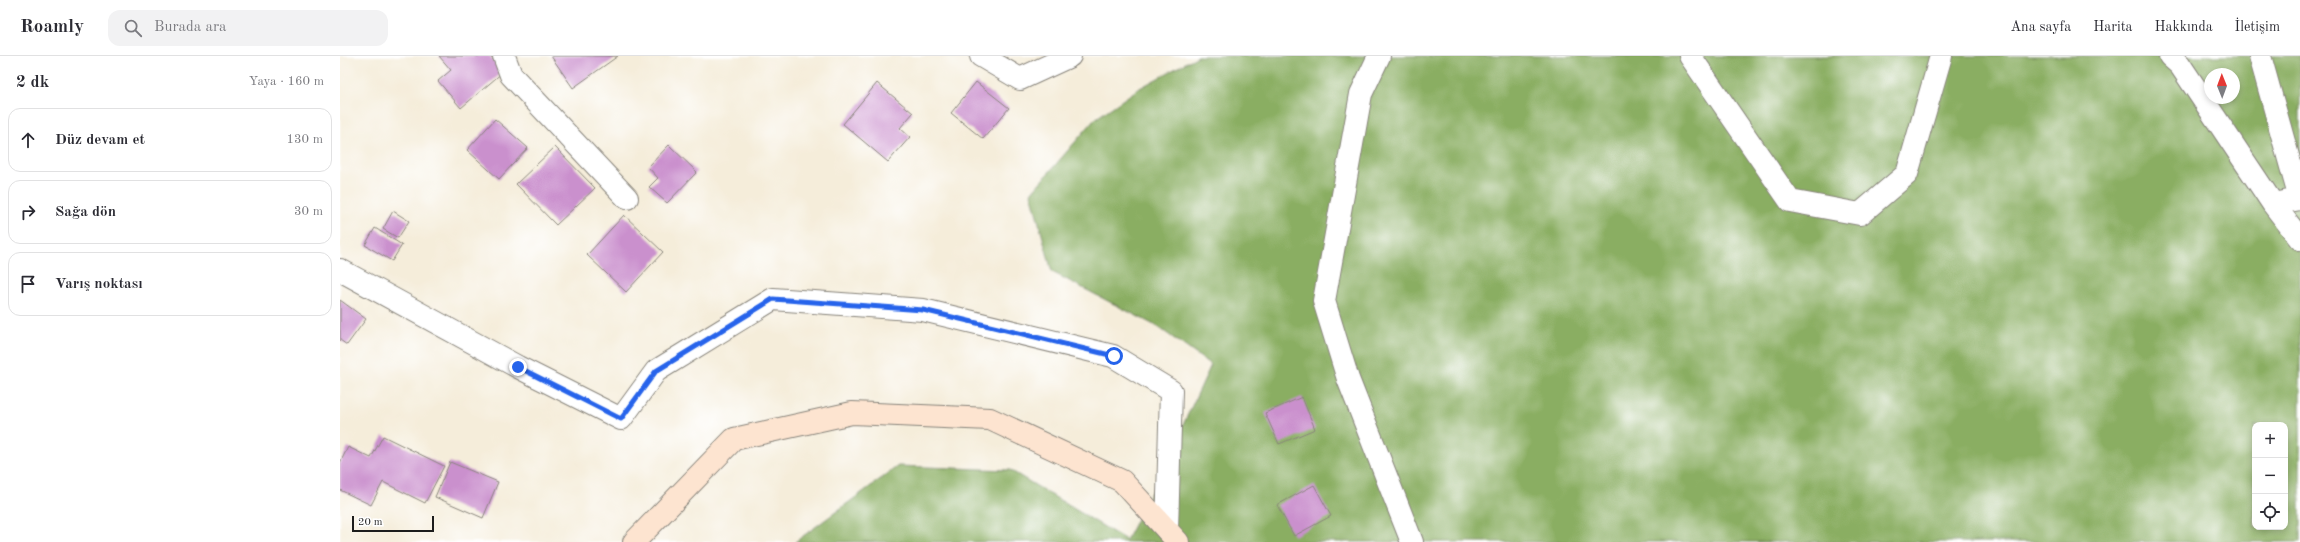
<!DOCTYPE html>
<html lang="tr">
<head>
<meta charset="utf-8">
<style>
	body { margin:0; font-family:"Old Standard TT",serif; background:#f2f2f3; color:#2b2b33 }
	.controls { position:absolute; right:12px; bottom:12px; display:grid; overflow:hidden; border-radius:8px; box-shadow:0 2px 6px #0003 }
	.controls button { width:36px; height:36px; display:grid; place-items:center; padding:0; border:0; border-bottom:1px solid #e1e1e2; background:#fff; color:#2b2b33; font:20px sans-serif }
	.compass { position:absolute; left:1864px; top:12px; width:36px; height:36px; border-radius:50%; background:#fff; box-shadow:0 2px 6px #0003; rotate:359deg }
	.scale { position:absolute; left:12px; bottom:10px; width:82px; box-sizing:border-box; padding-left:4px; border:2px solid #1c1c1c; border-top:0; font-size:11px; line-height:14px; white-space:nowrap; color:#1c1c1c; -webkit-text-stroke:3px #fff; paint-order:stroke }
	.stop { position:absolute; width:12px; height:12px; margin:-9px; border:3px solid #2563eb; border-radius:50%; background:#fff }
	.stop.end { background:#2563eb; border-color:#fff; box-shadow:0 1px 4px #0008 }
	.list { margin:0; padding:0; list-style:none }
	h2 { display:flex; justify-content:space-between; align-items:center; height:52px; margin:0; padding:0 16px; font-size:17px }
	h2 small { font-size:13px; font-weight:400; color:#7c7c81 }
	.list li { display:grid; grid-template-columns:26px 1fr auto; gap:12px; align-items:center; box-sizing:border-box; height:64px; margin:0 8px 8px; padding:0 8px; border:1px solid #e1e1e2; border-radius:12px }
	.list b { display:block; font-size:15px; white-space:nowrap }
	.list em { font-size:13px; font-style:normal; color:#7c7c81 }
	.icon { flex:none; width:22px; height:22px; fill:none; stroke:currentColor; stroke-width:2; stroke-linecap:round; stroke-linejoin:round }
	.map { position:relative; flex:none; width:1960px; height:486px; overflow:hidden }
	header { display:flex; align-items:center; gap:24px; box-sizing:border-box; height:56px; padding:0 20px; background:#fff; border-bottom:1px solid #e1e1e2 }
	header strong { font-size:19px }
	nav { display:flex; gap:22px; margin-inline-start:auto; font-size:14px }
	.search { width:280px; height:36px; background:#f2f2f3; display:flex; align-items:center; gap:10px; box-sizing:border-box; padding:0 14px; border-radius:12px; color:#7c7c81; font-size:15px }
	main { display:flex }
	aside { flex:1; background:#fff }
	.map>svg:first-child { display:block }
</style>
</head>
<body>
<header>
<strong>Roamly</strong>
<div class="search"><svg class="icon" aria-label="search" viewBox="0 0 24 24"><circle cx="10" cy="10" r="6"/><path d="M15 15l6 6"/></svg>Burada ara</div>
<nav><a>Ana sayfa</a><a>Harita</a><a>Hakkında</a><a>İletişim</a></nav>
</header>
<main>
<aside>
<h2>2 dk<small>Yaya · 160 m</small></h2>
<ul class="list">
<li><svg class="icon" aria-label="ahead" viewBox="0 0 24 24"><path d="M12 20V5M6 11l6-6 6 6"/></svg><div><b>Düz devam et</b></div><em>130 m</em></li>
<li><svg class="icon" aria-label="right" viewBox="0 0 24 24"><path d="M7 20v-9h11M14 6l5 5-5 5"/></svg><div><b>Sağa dön</b></div><em>30 m</em></li>
<li><svg class="icon" aria-label="arrive" viewBox="0 0 24 24"><path d="M6 21V4h12l-3 4 3 4H6"/></svg><div><b>Varış noktası</b></div></li>
</ul>
</aside>
<div class="map">
<svg width="1960" height="486" viewBox="0 0 1960 486">
	<rect width="100%" height="100%" fill="#fff"/>
	<filter id="ink" filterUnits="userSpaceOnUse"><feTurbulence type="fractalNoise" baseFrequency=".025" numOctaves="2"/><feDisplacementMap in="SourceGraphic" scale="8" xChannelSelector="R" yChannelSelector="G"/><feConvolveMatrix kernelMatrix="1 2 1 2 8 2 1 2 1" color-interpolation-filters="sRGB"/></filter>
	<filter id="wash" filterUnits="userSpaceOnUse"><feTurbulence type="fractalNoise" baseFrequency=".012" numOctaves="4" result="noise"/><feDisplacementMap in="SourceGraphic" scale="16" xChannelSelector="R" yChannelSelector="G"/><feGaussianBlur stdDeviation="0.9" result="paint"/><feColorMatrix in="noise" values="0 0 0 0 0 0 0 0 0 0 0 0 0 0 0 0 0 1.4 0 .05"/><feComposite in="paint" operator="in"/></filter>
	<g filter="url(#wash)">
		<rect width="100%" height="100%" fill="#f5edda"/>
		<path fill="#8aae62" stroke="#53653f" fill-rule="evenodd" d="M 858,0 L 1960,0 L 1960,486 L 455,486 L 558,410 L 670,414 L 786,484 L 814,431 L 871,309 L 818,271 L 712,216 L 691,137 L 755,63 L 798,33 ZM 1870,18 L 1894,18 L 1894,42 L 1870,42 ZM 1915,369 L 1945,369 L 1945,471 L 1915,471 Z"/>
		<g id="blocks">
			<path fill="#ca90cd" d="M 99,0 L 150,0 L 163,16 L 121,52 L 98,25 L 111,14 Z
				M 211,0 L 278,0 L 233,32 Z
				M 636,26 L 669,52 L 643,83 L 611,57 Z
				M 537,27 L 573,57 L 560,72 L 570,81 L 548,106 L 503,68 Z
				M 155,63 L 188,92 L 159,123 L 127,94 Z
				M 329,89 L 357,116 L 327,147 L 309,131 L 318,122 L 308,111 Z
				M 215,91 L 255,132 L 216,169 L 176,128 Z
				M 53,155 L 69,165 L 58,182 L 43,173 Z
				M 284,159 L 323,196 L 286,236 L 247,199 Z
				M 35,172 L 62,189 L 52,205 L 25,189 Z
				M 0,244 L 26,263 L 7,289 L 0,284 Z
				M 962,341 L 975,373 L 939,388 L 925,357 Z
				M 43,380 L 104,410 L 85,447 L 43,426 L 31,449 L 0,434 L 0,407 L 8,391 L 31,402 Z
				M 110,406 L 158,426 L 143,462 L 95,441 Z
				M 974,429 L 991,460 L 954,480 L 937,449 Z"/>
		</g>
	</g>
	<g filter="url(#ink)">
		<use href="#blocks" fill-opacity="0" stroke="#88847b" stroke-width="1"/>
		<g fill="none" stroke-linecap="round" stroke-linejoin="round">
			<defs>
				<path id="street" d="M 164,0 L 171,19 L 287,142
					M 641,0 L 680,23 L 730,0
					M 1039,0 L 1021,38 L 984,245 L 1008,323 L 1072,486
					M 1350,0 L 1450,145 L 1520,158 L 1567,118 L 1601,0
					M 1830,0 L 1840,9 L 1933,148 L 1960,143
					M 1920,0 L 1960,143
					M 1933,148 L 1960,183
					M 0,214 L 178,311 L 281,363 L 316,315 L 433,243 L 583,254 L 773,300 L 831,335 L 827,474"/>
				<path id="secondary" d="M 294,486 L 394,383 L 512,357 L 650,363 L 782,425 L 838,486"/>
			</defs>
			<use href="#street" stroke="#88847b" stroke-width="24"/>
			<use href="#secondary" stroke="#88847b" stroke-width="24"/>
			<use href="#street" stroke="#fff" stroke-width="22"/>
			<use href="#secondary" stroke="#fde4d0" stroke-width="22"/>
		</g>
	</g>
	<g fill="none" stroke-linecap="round" stroke-linejoin="round" filter="url(#ink)">
		<path stroke="#2563eb" stroke-width="5" d="M 178,311 L 281,363 L 316,315 L 433,243 L 583,254 L 774,300"/>
	</g>
</svg>
<div class="controls">
<button>+</button>
<button>−</button>
<button><svg class="icon" aria-label="locate" viewBox="0 0 24 24"><circle cx="12" cy="12" r="6"/><path d="M12 2v4M12 18v4M2 12h4M18 12h4"/></svg></button>
</div>
<svg class="compass" viewBox="-18 -18 36 36"><path d="M0-13l5 13h-10z" fill="#e53935"/><path d="M0 13l5-13h-10z" fill="#7c7c81"/></svg>
<div class="scale">20 m</div>
<div class="stop" style="left:774px;top:300px"></div>
<div class="stop end" style="left:178px;top:311px"></div>
</div>
</main>
</body>
</html>
